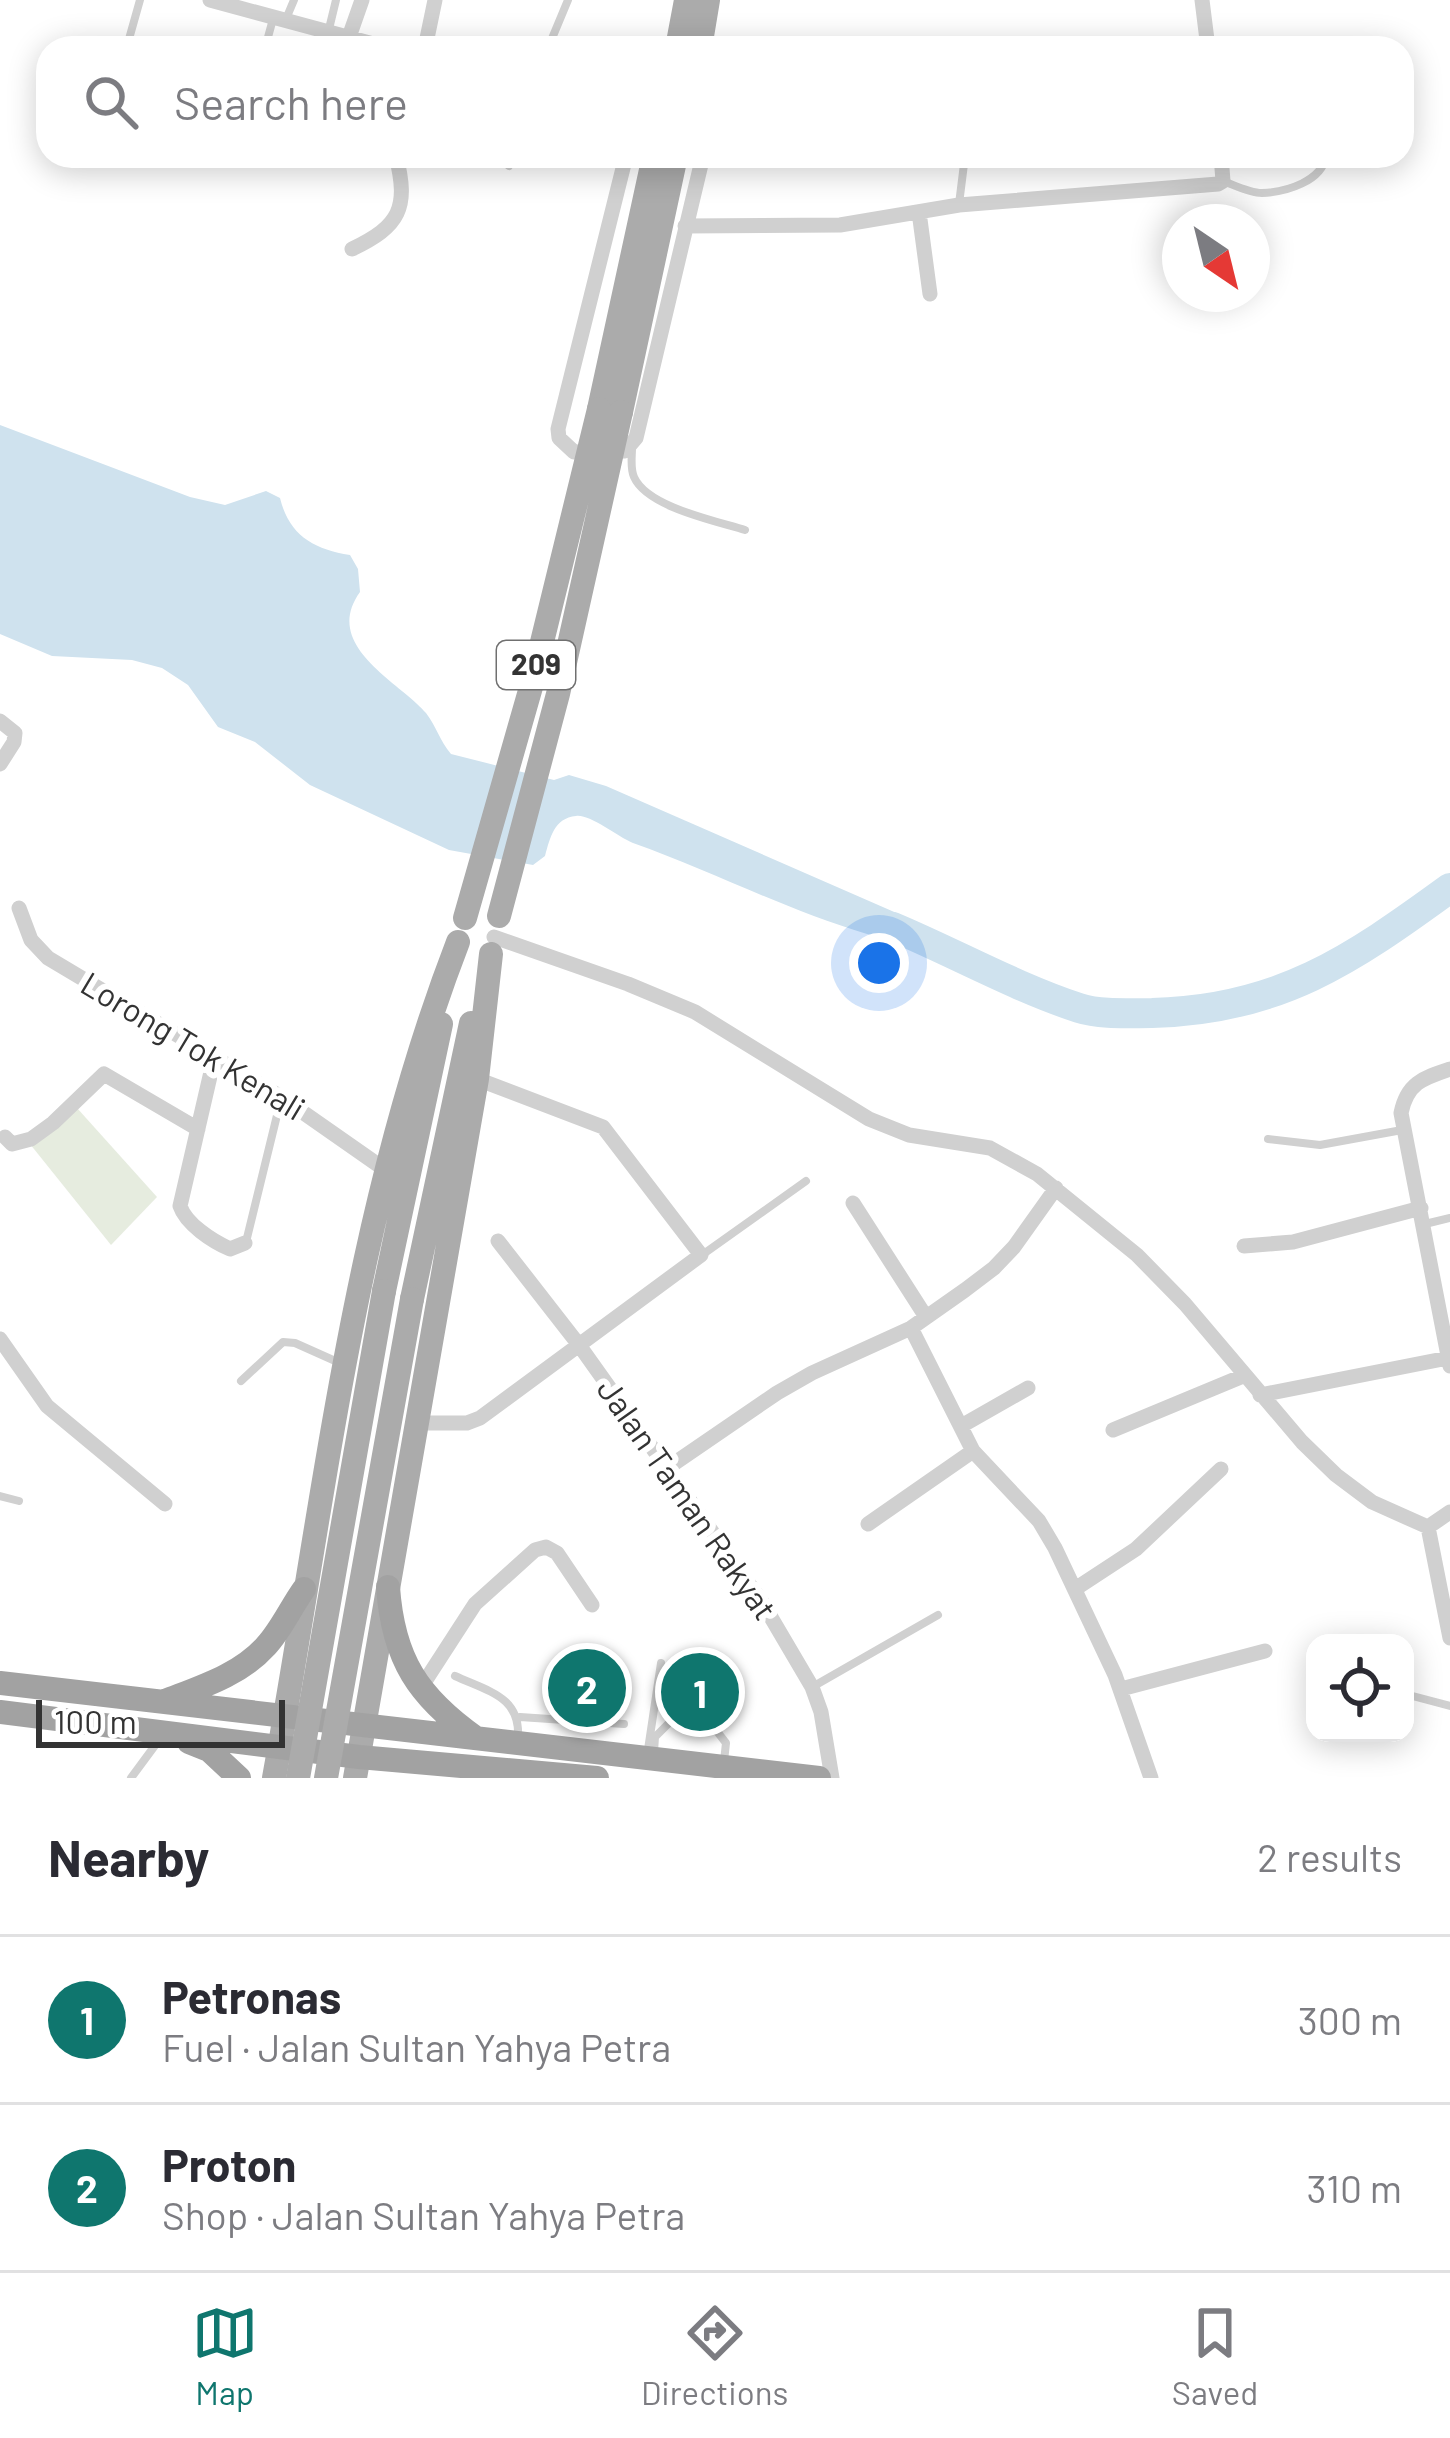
<!DOCTYPE html>
<html lang="en">
<head>
<meta charset="utf-8">
<style>
	body { margin:0; font-family:Barlow,sans-serif; background:#f2f2f3; color:#2b2b33 }
	.controls { position:absolute; right:36px; bottom:36px; display:grid; overflow:hidden; border-radius:24px; box-shadow:0 6px 30px #0003 }
	.controls button { width:108px; height:108px; display:grid; place-items:center; padding:0; border:0; border-bottom:3px solid #e1e1e2; background:#fff; color:#2b2b33; font:60px sans-serif }
	.compass { position:absolute; left:1162px; top:204px; width:108px; height:108px; border-radius:50%; background:#fff; box-shadow:0 6px 30px #0003; rotate:145deg }
	.scale { position:absolute; left:36px; bottom:30px; width:249px; box-sizing:border-box; padding-left:12px; border:6px solid #333; border-top:0; font-size:33px; line-height:42px; white-space:nowrap; color:#333; -webkit-text-stroke:9px #fff; paint-order:stroke }
	.you { position:absolute; left:879px; top:963px; width:42px; height:42px; margin:-30px; border:9px solid #fff; border-radius:50%; background:#1a73e8; box-shadow:0 0 0 18px #1a73e833 }
	.badge { display:grid; place-items:center; width:78px; height:78px; border-radius:50%; background:#0f766e; color:#fff; font-size:39px; font-weight:700 }
	.pin { position:absolute; translate:-50% -50%; border:6px solid #fff; box-shadow:0 3px 12px #0006 }
	.list { margin:0; padding:0; list-style:none }
	h2 { display:flex; justify-content:space-between; align-items:center; height:156px; margin:0; padding:0 48px; font-size:51px }
	h2 small { font-size:39px; font-weight:400; color:#7c7c81 }
	.list li { display:grid; grid-template-columns:78px 1fr auto; gap:36px; align-items:center; box-sizing:border-box; height:168px; padding:0 48px; border-top:3px solid #e1e1e2 }
	.list b { display:block; font-size:45px; white-space:nowrap }
	.list p { margin:0; font-size:39px; white-space:nowrap; color:#7c7c81 }
	.list em { font-size:39px; font-style:normal; color:#7c7c81 }
	.icon { flex:none; width:66px; height:66px; fill:none; stroke:currentColor; stroke-width:2; stroke-linecap:round; stroke-linejoin:round }
	.map { position:relative; flex:none; width:1450px; height:1778px; overflow:hidden }
	.search { position:absolute; background:#fff; box-shadow:0 6px 30px #0003; left:36px; right:36px; top:36px; height:132px; display:flex; align-items:center; gap:30px; box-sizing:border-box; padding:0 42px; border-radius:36px; color:#7c7c81; font-size:45px }
	.sheet { height:492px; background:#fff }
	nav { display:flex; justify-content:space-around; align-items:center; box-sizing:border-box; height:168px; border-top:3px solid #e1e1e2; background:#fff; font-size:33px; color:#7c7c81 }
	nav a { display:grid; justify-items:center; gap:6px }
	nav .on { color:#0f766e }
	.map>svg:first-child { display:block }
</style>
</head>
<body>
<div class="map">
<svg width="1450" height="1778" viewBox="0 0 1450 1778">
	<rect width="100%" height="100%" fill="#fff"/>
	<path fill="#e6ecdf" d="M 77,1108 L 157,1197 L 111,1245 L 30,1144 Z"/>
	<path fill="#cfe2ee" d="M 0,425 L 190,497 L 225,505 L 266,491 L 280,498 C 289,535 313,549 350,555 L 358,569 L 360,592 C 321,646 400,682 426,713 C 436,726 440,741 451,754 L 554,780 L 569,775 L 606,786 L 908,918 L 932,943 C 911,940 888,940 867,934 C 786,910 712,871 633,843 C 616,836 590,814 576,816 C 554,818 550,838 545,856 L 533,865 L 449,850 L 310,785 L 255,742 L 218,727 L 188,685 L 162,668 L 132,660 L 52,656 L 0,634 Z"/>
	<g fill="none" stroke-linecap="round" stroke-linejoin="round">
		<path stroke="#cfe2ee" stroke-width="30" d="M 893,927 C 955,953 1015,987 1079,1008 C 1101,1015 1128,1013 1152,1013 C 1279,1010 1351,960 1450,888"/>
	</g>
	<path fill="#1a1a1a" d="M 678,1664 L 726,1670 L 722,1697 L 731,1698 L 729,1717 L 667,1710 L 669,1690 L 675,1691 Z"/>
	<g fill="none" stroke-linecap="round" stroke-linejoin="round">
		<path stroke="#d0d0d0" stroke-width="8" d="M 286,19 L 294,0
			M 328,33 L 336,0
			M 129,39 L 140,0
			M 265,48 L 273,19
			M 548,48 L 568,0
			M 509,166 L 513,156
			M 1223,181 C 1234,185 1250,193 1262,193 C 1287,192 1322,181 1326,156
			M 959,204 L 965,156
			M 632,448 C 632,457 630,468 634,477 C 647,507 716,521 745,530
			M 1268,1139 L 1320,1145 L 1402,1130
			M 1425,1224 L 1450,1218
			M 246,1242 L 281,1099
			M 702,1255 L 806,1181
			M 241,1381 L 283,1342 L 295,1343 L 342,1364
			M 0,1496 L 19,1501
			M 455,1676 C 490,1692 521,1697 518,1739
			M 814,1686 L 938,1615
			M 1405,1694 L 1450,1706
			M 520,1717 L 624,1724
			M 654,1752 L 655,1737 L 671,1721 L 709,1721 L 726,1743 L 724,1761
			M 647,1756 L 661,1663
			M 131,1778 L 162,1736"/>
		<path stroke="#d0d0d0" stroke-width="15" d="M 210,0 L 388,48
			M 1202,0 L 1208,48
			M 349,37 L 362,0
			M 425,48 L 435,0
			M 626,156 L 558,429 L 559,438 L 574,452 L 625,451 L 636,438 L 703,156
			M 919,212 L 930,294
			M 685,226 L 840,225 L 959,205 L 1218,184 L 1223,181 L 1221,156
			M 352,249 C 400,226 409,208 396,156
			M 0,721 L 15,733 L 14,742 L 0,764
			M 19,908 L 31,940 L 48,958 L 281,1097 L 384,1169
			M 494,937 L 628,984 L 695,1012 L 869,1119 L 909,1135 L 990,1148 L 1037,1174 L 1137,1255 L 1185,1304 L 1302,1442 L 1336,1475 L 1372,1502 L 1428,1527 L 1450,1638
			M 214,1059 L 180,1206 C 186,1224 212,1241 230,1249 L 245,1243
			M 1450,1069 C 1423,1078 1407,1083 1401,1113 L 1450,1366
			M 5,1137 L 12,1144 L 31,1139 L 53,1123 L 104,1074 L 198,1129
			M 853,1203 L 926,1317
			M 498,1241 L 579,1345 L 762,1602 L 812,1687 L 821,1712 L 832,1778
			M 1244,1246 L 1293,1242 L 1421,1208
			M 911,1328 L 973,1451 L 1039,1521 L 1055,1548 L 1115,1675 L 1151,1778
			M 0,1339 L 47,1406 L 165,1504
			M 1260,1395 L 1448,1358
			M 416,1423 L 467,1423 L 480,1418 L 701,1255 L 603,1127 L 477,1079
			M 963,1425 L 1028,1388
			M 1113,1430 L 1243,1376
			M 666,1469 L 777,1393 L 812,1373 L 911,1328 L 965,1290 L 994,1268 L 1014,1247 L 1056,1188
			M 868,1524 L 973,1451
			M 1428,1527 L 1450,1512
			M 1075,1589 L 1136,1549 L 1221,1469
			M 420,1689 L 475,1604 L 535,1550 L 546,1547 L 557,1553 L 592,1605
			M 1121,1689 L 1265,1651"/>
		<path stroke="#ababab" stroke-width="24" d="M 677,48 L 686,0
			M 700,48 L 708,0
			M 599,409 L 654,156
			M 621,412 L 676,156
			M 384,1291 L 441,1024
			M 412,1299 L 471,1023
			M 274,1778 C 325,1497 354,1211 458,942
			M 355,1778 L 477,1079 L 491,954"/>
		<path stroke="#a2a2a2" stroke-width="24" d="M 388,1587 C 393,1659 418,1697 476,1738
			M 0,1683 L 819,1778
			M 165,1701 C 201,1687 240,1675 266,1646 C 281,1630 291,1607 304,1589
			M 0,1712 L 359,1757 L 597,1778
			M 189,1742 L 209,1750 L 239,1778"/>
		<path stroke="#ababab" stroke-width="24" d="M 499,916 L 558,694 L 621,412
			M 465,918 L 531,687 L 599,409
			M 298,1778 L 384,1291
			M 326,1778 L 412,1299"/>
	</g>
	<g text-anchor="middle" stroke-width="12" stroke-linejoin="round" paint-order="stroke">
		<rect fill="#fff" stroke="#707070" stroke-width="3" x="497" y="641" width="78" height="48" rx="9"/>
		<g font-size="30" font-weight="bold" fill="#333">
			<text x="536" y="675">209</text>
		</g>
		<g font-size="33" fill="#333" stroke="#fff">
			<text transform="translate(193 1046) rotate(31)" y="12">Lorong Tok Kenali</text>
			<text transform="translate(687 1499) rotate(55)" y="12">Jalan Taman Rakyat</text>
		</g>
	</g>
</svg>
<div class="controls">
<button><svg class="icon" aria-label="locate" viewBox="0 0 24 24"><circle cx="12" cy="12" r="6"/><path d="M12 2v4M12 18v4M2 12h4M18 12h4"/></svg></button>
</div>
<svg class="compass" viewBox="-18 -18 36 36"><path d="M0-13l5 13h-10z" fill="#e53935"/><path d="M0 13l5-13h-10z" fill="#7c7c81"/></svg>
<div class="scale">100 m</div>
<div class="you"></div>
<div class="pin badge" style="left:700px;top:1692px">1</div>
<div class="pin badge" style="left:587px;top:1688px">2</div>
<div class="search"><svg class="icon" aria-label="search" viewBox="0 0 24 24"><circle cx="10" cy="10" r="6"/><path d="M15 15l6 6"/></svg>Search here</div>
</div>
<section class="sheet">
<h2>Nearby<small>2 results</small></h2>
<ul class="list">
<li><span class="badge">1</span><div><b>Petronas</b><p>Fuel · Jalan Sultan Yahya Petra</p></div><em>300 m</em></li>
<li><span class="badge">2</span><div><b>Proton</b><p>Shop · Jalan Sultan Yahya Petra</p></div><em>310 m</em></li>
</ul>
</section>
<nav>
<a class="on"><svg class="icon" aria-label="map" viewBox="0 0 24 24"><path d="M3 6l6-2 6 2 6-2v14l-6 2-6-2-6 2zM9 4v14M15 6v14"/></svg>Map</a>
<a><svg class="icon" aria-label="directions" viewBox="0 0 24 24"><path d="M12 3l9 9-9 9-9-9zM9 14v-3h6M13 9l2 2-2 2"/></svg>Directions</a>
<a><svg class="icon" aria-label="saved" viewBox="0 0 24 24"><path d="M7 4h10v16l-5-4-5 4z"/></svg>Saved</a>
</nav>
</body>
</html>
